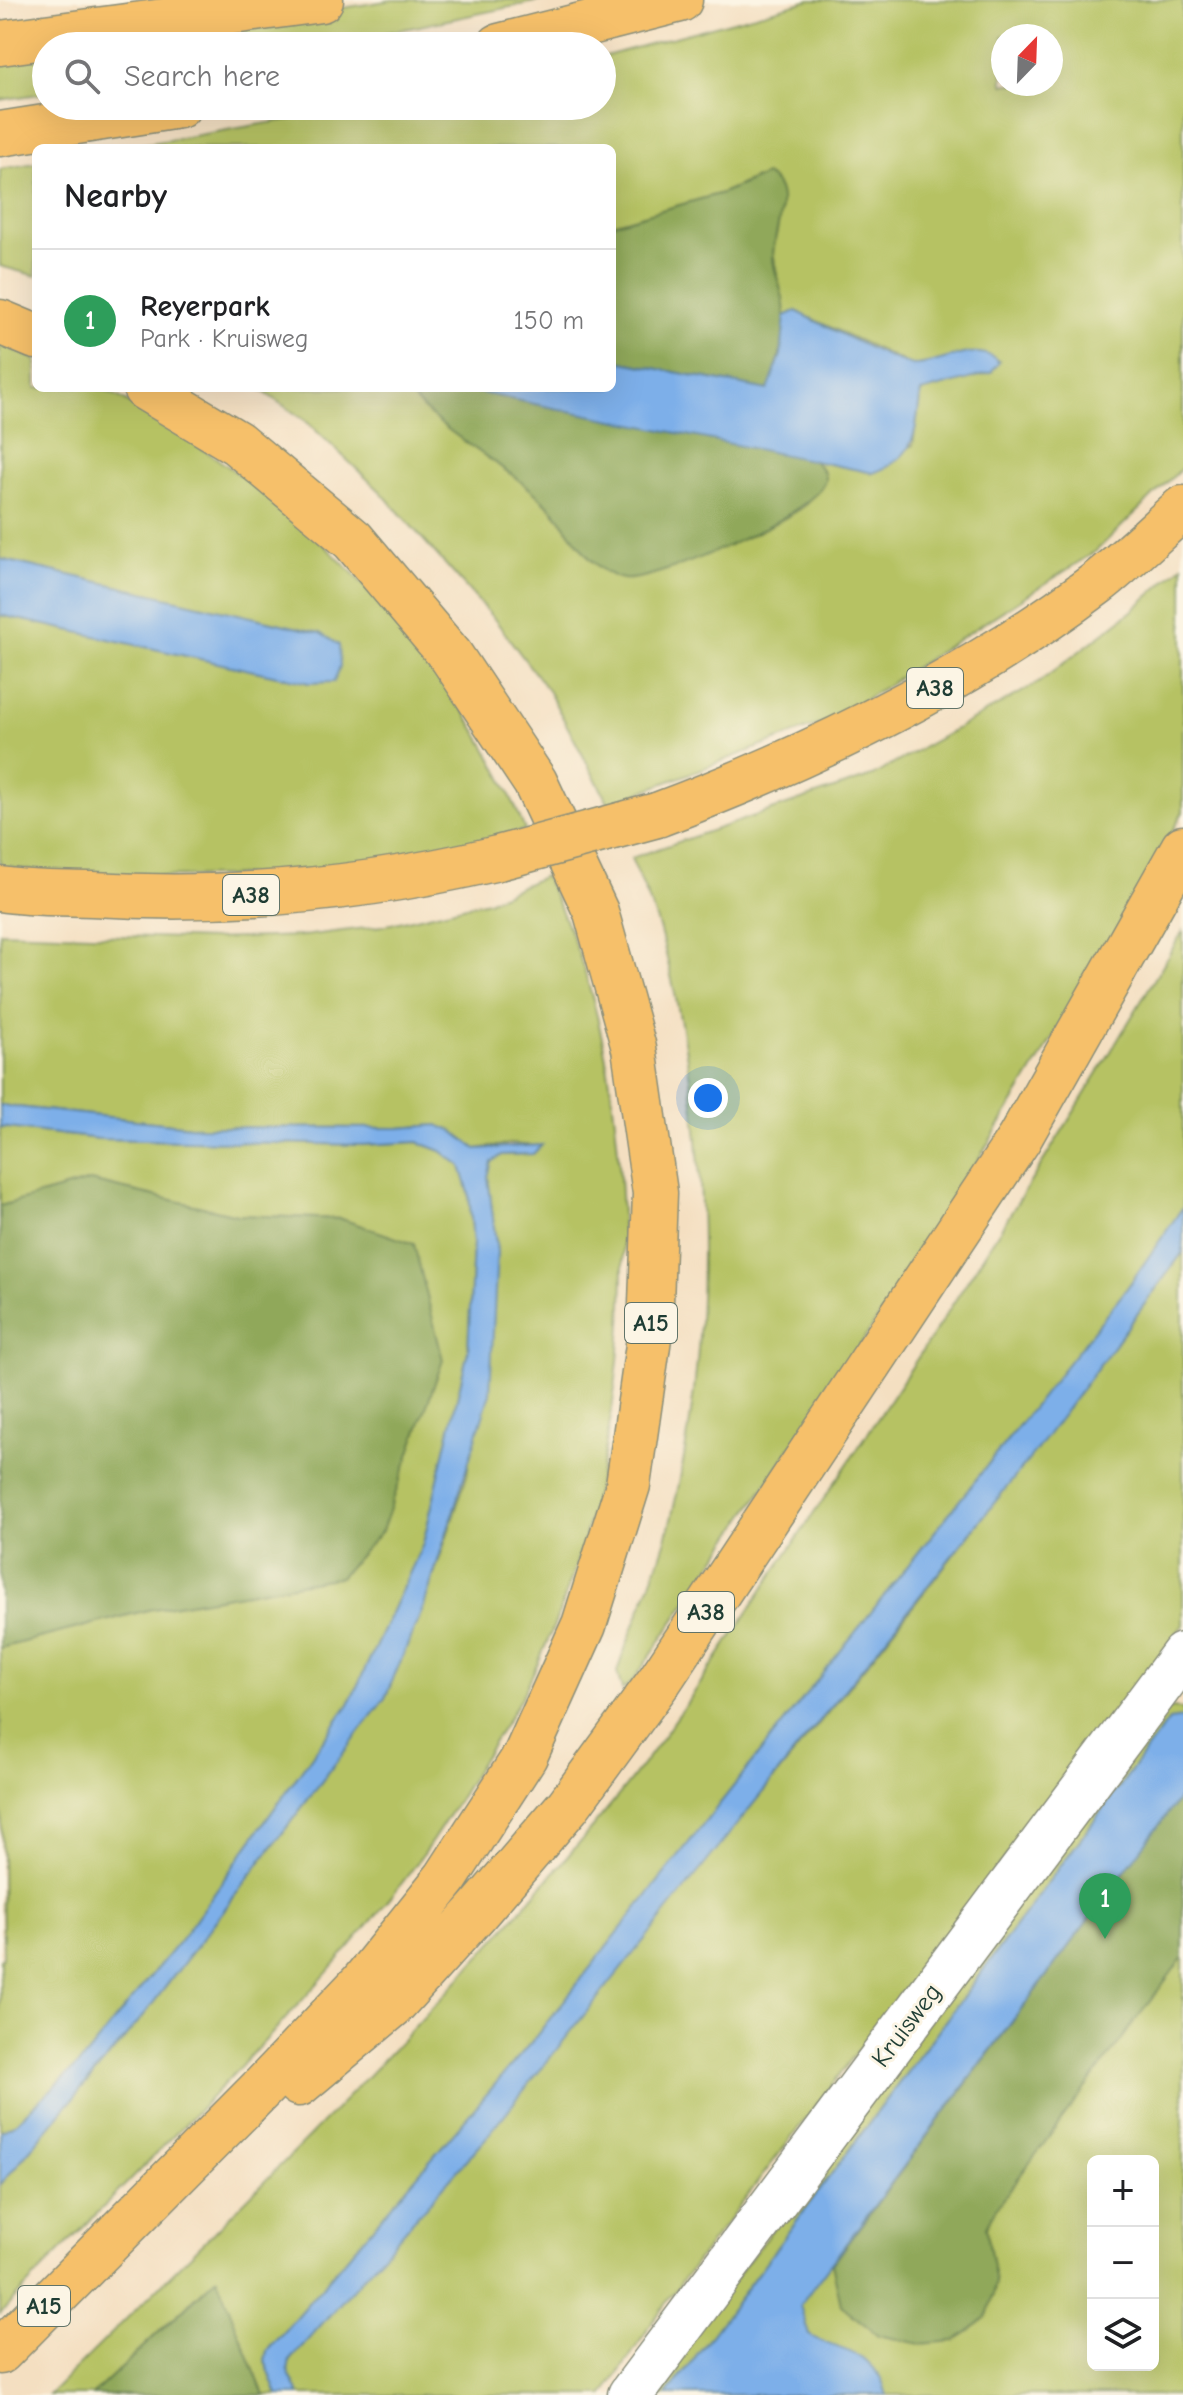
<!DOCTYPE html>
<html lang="en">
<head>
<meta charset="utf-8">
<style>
	body { margin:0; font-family:"Comic Neue",sans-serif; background:#f2f2f2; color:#202124 }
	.controls { position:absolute; right:24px; bottom:24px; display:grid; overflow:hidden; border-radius:12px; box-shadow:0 8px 32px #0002 }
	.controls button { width:72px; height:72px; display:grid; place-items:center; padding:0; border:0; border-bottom:2px solid #e0e0e0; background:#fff; color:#202124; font:40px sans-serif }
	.compass { position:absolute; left:991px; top:24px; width:72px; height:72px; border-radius:50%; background:#fff; box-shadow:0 8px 32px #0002; rotate:23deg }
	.you { position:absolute; left:708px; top:1098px; width:28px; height:28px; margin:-20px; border:6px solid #fff; border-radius:50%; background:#1a73e8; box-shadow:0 0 0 12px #1a73e833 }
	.badge { display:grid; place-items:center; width:52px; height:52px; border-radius:50%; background:#b45309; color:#fff; font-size:26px; font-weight:700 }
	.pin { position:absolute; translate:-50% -66px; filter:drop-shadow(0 2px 4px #0008) }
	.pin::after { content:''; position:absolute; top:42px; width:28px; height:24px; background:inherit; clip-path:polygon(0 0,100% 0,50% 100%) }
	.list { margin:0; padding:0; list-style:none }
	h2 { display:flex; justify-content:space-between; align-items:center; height:104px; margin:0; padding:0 32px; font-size:34px }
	h2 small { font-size:26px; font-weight:400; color:#757577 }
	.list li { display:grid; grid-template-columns:52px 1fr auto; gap:24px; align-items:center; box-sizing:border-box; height:144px; padding:0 32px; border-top:2px solid #e0e0e0 }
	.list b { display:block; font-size:30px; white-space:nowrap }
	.list p { margin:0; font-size:26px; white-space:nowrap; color:#757577 }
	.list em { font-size:26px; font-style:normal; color:#757577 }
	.icon { flex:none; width:44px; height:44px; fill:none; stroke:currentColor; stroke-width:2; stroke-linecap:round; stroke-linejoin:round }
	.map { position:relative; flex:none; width:1183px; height:2395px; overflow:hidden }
	.search { position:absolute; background:#fff; box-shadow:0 8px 32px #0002; left:32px; top:32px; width:584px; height:88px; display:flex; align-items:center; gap:20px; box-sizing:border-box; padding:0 28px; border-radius:44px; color:#757577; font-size:30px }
	.panel { position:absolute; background:#fff; box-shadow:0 8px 32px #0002; left:32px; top:144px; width:584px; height:248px; border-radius:12px }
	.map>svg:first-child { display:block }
</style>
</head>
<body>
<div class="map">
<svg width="1183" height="2395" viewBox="0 0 1183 2395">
	<rect width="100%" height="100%" fill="#fcf5e5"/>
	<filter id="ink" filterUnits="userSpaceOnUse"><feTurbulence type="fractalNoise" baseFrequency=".0125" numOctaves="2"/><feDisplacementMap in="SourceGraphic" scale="16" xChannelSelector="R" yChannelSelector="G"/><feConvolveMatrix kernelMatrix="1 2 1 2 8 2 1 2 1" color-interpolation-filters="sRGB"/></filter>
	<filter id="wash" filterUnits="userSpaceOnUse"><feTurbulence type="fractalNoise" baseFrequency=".006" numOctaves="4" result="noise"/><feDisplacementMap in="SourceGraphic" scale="32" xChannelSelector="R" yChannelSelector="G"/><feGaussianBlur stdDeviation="1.8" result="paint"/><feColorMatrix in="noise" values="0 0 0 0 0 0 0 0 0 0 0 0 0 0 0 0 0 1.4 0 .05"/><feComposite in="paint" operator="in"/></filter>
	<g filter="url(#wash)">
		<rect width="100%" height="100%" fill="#f4dfc1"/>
		<path fill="#b6c264" stroke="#6a804c" stroke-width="2" fill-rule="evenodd" d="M 392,0 L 544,0 L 323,46 L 108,46 Z
			M 810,0 L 1183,0 L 1183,467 L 1096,551 L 836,718 L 609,804 L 549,692 L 495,620 L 380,491 L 306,421 L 258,388 L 403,388 C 444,436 506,463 550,507 C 572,529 586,565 617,577 C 643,587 778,526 803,507 C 813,500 818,481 823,470 L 812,460 L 873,473 L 913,445 L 921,392 L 991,373 L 999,361 L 976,353 L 913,366 L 796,311 L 785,316 L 773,252 L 781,209 L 755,178 L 722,193 L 612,224 L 612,148 L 122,148 L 367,106 L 602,106 L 602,57 ZM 1003,36 L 1051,36 L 1051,84 L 1003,84 Z
			M 46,54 L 46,93 L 0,100 L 0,59 Z
			M 36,163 L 36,276 L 0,266 L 0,169 Z
			M 0,344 L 36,360 L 36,388 C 55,388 78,384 97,388 C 117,392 142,413 160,423 C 312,509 461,666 525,830 C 473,842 418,858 365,865 C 244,880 121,880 0,867 L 0,615 L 309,683 L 320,633 L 0,559 Z
			M 1183,565 L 1183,812 L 1098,964 L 910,1271 L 633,1681 L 622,1690 L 617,1672 C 633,1622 658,1574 670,1524 C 717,1331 711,1122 660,931 C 653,906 641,882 631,858 L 872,776 L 1038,683 L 1132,611 Z
			M 544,876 C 601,980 617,1098 622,1214 C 629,1374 599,1539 528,1684 C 515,1711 497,1736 481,1762 C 456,1805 429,1849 398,1888 C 277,2041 133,2172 0,2314 L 0,2185 L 144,2015 L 385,1698 L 424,1606 L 467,1475 L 497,1252 L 488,1176 L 492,1161 L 502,1155 L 533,1154 L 541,1146 L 510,1144 L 476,1149 L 453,1131 L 437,1125 L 398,1128 L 200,1127 L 0,1105 L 0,932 L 213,939 L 303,936 L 382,926 L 488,901 Z
			M 1183,931 L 1183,1207 L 1125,1291 L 533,2040 L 267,2351 L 265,2362 L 278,2395 L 264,2395 L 216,2278 L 92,2395 L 49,2395 C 242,2205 437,2016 609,1807 C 681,1720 739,1623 802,1531 C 936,1335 1062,1136 1183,931 Z
			M 0,1127 L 99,1139 L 362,1145 L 418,1142 L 441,1151 L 461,1166 L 469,1193 L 473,1243 L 468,1351 L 423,1544 L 349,1704 L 182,1938 L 81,2062 L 14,2124 L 0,2131 L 0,1960 L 3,1956 L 0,1648 L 148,1610 L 342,1219 L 237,1215 L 90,1181 L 0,1206 Z
			M 1183,1252 L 1183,1625 L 669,2298 L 604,2395 L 299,2395 L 288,2371 L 290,2360 C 594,1995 904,1636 1183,1252 Z
			M 1172,1708 L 1183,1709 L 1183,2395 L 708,2395 L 1169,1720 L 667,2395 L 648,2395 L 1162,1710 ZM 1093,2161 L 1153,2161 L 1153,2365 L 1093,2365 Z"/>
		<path fill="#90a85a" stroke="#587247" stroke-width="2" d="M 765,175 C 796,189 773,231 773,256 C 773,271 780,283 783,298 C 789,330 779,361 769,390 L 612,360 L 612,224 L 722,193 Z
			M 403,388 L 457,388 L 812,460 C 818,465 826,471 825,479 C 823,511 653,584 623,579 C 589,573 572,529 550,507 C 506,463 444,436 403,388 Z
			M 90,1181 L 237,1215 L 342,1219 L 414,1244 L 443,1360 L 382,1531 L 340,1577 L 148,1610 L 0,1648 L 0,1206 Z
			M 1183,1793 L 1183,1957 L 996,2208 L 986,2227 L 996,2283 L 987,2317 L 955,2341 L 920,2344 L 878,2335 L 841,2305 L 832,2264 Z
			M 217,2278 L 264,2395 L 92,2395 L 93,2394 Z"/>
		<path fill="#7dafe9" stroke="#4e768e" stroke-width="2" d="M 796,311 C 817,321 899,366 916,365 C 941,364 978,340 999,362 L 991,373 L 921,392 C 914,434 918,456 873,473 L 457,388 L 612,388 L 612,360 L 768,390 L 781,355 L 785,316 Z
			M 0,559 L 320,633 L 339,645 L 340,666 L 334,682 L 309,683 L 0,615 Z
			M 0,1105 L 200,1127 L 398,1128 L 437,1125 L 453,1131 L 476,1149 L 542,1145 L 533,1154 L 502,1155 L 492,1162 L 488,1176 L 497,1252 L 490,1393 L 424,1606 L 385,1698 L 144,2015 L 0,2185 L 0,2131 L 14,2124 L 81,2062 L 182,1938 L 349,1704 L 423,1544 L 468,1351 L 473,1243 L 469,1193 L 461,1166 L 441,1151 L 418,1142 L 362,1145 L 99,1139 L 0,1127 Z
			M 1183,1207 L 1183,1252 L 1035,1452 L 485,2139 L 290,2360 L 288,2371 L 299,2395 L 278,2395 L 265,2361 L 267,2351 L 533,2040 L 1125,1291 Z
			M 1183,1718 L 1183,1793 L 800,2305 L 809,2335 C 844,2356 872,2345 887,2395 L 667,2395 L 1169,1720 Z"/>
	</g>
	<g filter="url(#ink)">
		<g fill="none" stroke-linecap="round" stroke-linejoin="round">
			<defs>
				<path id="minor" d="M 630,2395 L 1183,1655"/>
				<path id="motorway" d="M 0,43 L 321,0
					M 499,46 L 680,0
					M 0,134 L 179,106
					M 0,322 L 36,337
					M 657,815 C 812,757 963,684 1096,584 C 1126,561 1154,533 1183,508
					M 0,889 C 30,894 62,893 92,894 C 229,902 364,890 498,858
					M 299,2084 L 392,2006 L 477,1912 L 568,1806 L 660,1680 L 1019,1139 L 1183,848
					M 0,2352 L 264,2086 L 362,1983 L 446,1878 L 525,1756 L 584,1625 L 628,1485 L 650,1331 L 655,1193 L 634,1048 L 596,912 L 535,782 L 451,656 L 353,540 L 237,443 L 145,388"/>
			</defs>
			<use href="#minor" stroke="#8a8e7a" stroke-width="47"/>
			<use href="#motorway" stroke="#8a8e7a" stroke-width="47"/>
			<use href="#minor" stroke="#fff" stroke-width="44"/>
			<use href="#motorway" stroke="#f6c06b" stroke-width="44"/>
			<defs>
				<path id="motorway-bridge" d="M 498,858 L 657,815"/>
			</defs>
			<use href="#motorway-bridge" stroke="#8a8e7a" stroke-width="47" stroke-linecap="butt"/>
			<use href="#motorway-bridge" stroke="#f6c06b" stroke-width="44"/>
		</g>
	</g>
	<g text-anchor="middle" stroke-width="6" stroke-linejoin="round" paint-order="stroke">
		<g fill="#fcf5e5" stroke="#617469" stroke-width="2">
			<rect x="907" y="668" width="56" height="40" rx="6"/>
			<rect x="223" y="875" width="56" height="40" rx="6"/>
			<rect x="625" y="1303" width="52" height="40" rx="6"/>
			<rect x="678" y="1592" width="56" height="40" rx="6"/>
			<rect x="18" y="2286" width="52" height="40" rx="6"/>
		</g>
		<g font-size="24" font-weight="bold" fill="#1f3d34">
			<text x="935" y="696">A38</text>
			<text x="251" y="903">A38</text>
			<text x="651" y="1331">A15</text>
			<text x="706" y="1620">A38</text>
			<text x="44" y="2314">A15</text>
		</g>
		<g font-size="26" fill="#1f3d34" stroke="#fcf5e5">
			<text transform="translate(906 2025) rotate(-53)" y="9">Kruisweg</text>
		</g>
	</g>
</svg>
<div class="controls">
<button>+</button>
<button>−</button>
<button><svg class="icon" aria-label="layers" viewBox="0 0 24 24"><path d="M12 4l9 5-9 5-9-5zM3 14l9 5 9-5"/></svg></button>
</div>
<svg class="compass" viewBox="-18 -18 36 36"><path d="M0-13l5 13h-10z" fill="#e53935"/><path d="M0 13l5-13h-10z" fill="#757577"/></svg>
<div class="you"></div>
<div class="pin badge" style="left:1105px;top:1939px;background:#2e9e5b">1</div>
<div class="search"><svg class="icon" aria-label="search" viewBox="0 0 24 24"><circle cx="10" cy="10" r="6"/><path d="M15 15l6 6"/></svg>Search here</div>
<section class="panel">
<h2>Nearby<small></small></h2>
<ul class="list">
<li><span class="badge" style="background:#2e9e5b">1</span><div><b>Reyerpark</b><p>Park · Kruisweg</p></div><em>150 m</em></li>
</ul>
</section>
</div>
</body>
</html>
